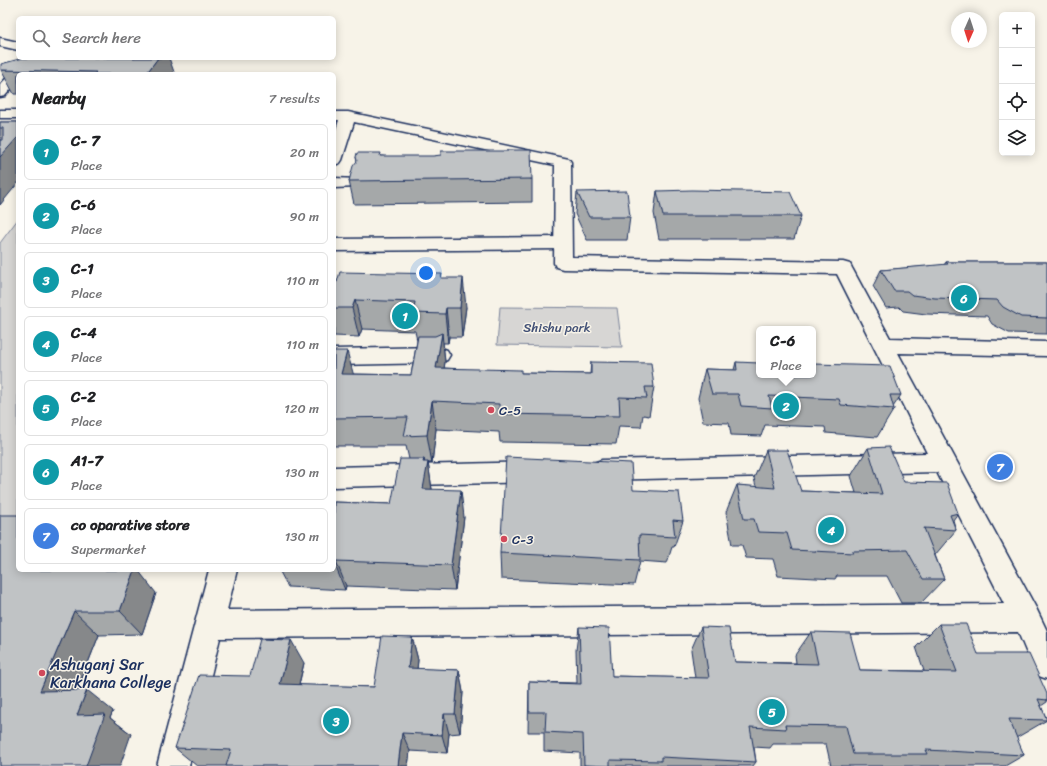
<!DOCTYPE html>
<html lang="en">
<head>
<meta charset="utf-8">
<style>
	body { margin:0; font-family:Sriracha,sans-serif; background:#f2f2f2; color:#202124 }
	.controls { position:absolute; right:12px; top:12px; display:grid; overflow:hidden; border-radius:6px; box-shadow:0 2px 10px #0003 }
	.controls button { width:36px; height:36px; display:grid; place-items:center; padding:0; border:0; border-bottom:1px solid #e0e0e0; background:#fff; color:#202124; font:20px sans-serif }
	.compass { position:absolute; left:951px; top:12px; width:36px; height:36px; border-radius:50%; background:#fff; box-shadow:0 2px 10px #0003; rotate:183deg }
	.you { position:absolute; left:426px; top:273px; width:14px; height:14px; margin:-10px; border:3px solid #fff; border-radius:50%; background:#1a73e8; box-shadow:0 0 0 6px #1a73e833 }
	.badge { display:grid; place-items:center; width:26px; height:26px; border-radius:50%; background:#d1495b; color:#fff; font-size:13px; font-weight:700 }
	.pin { position:absolute; translate:-50% -50%; border:2px solid #fff; box-shadow:0 1px 4px #0006 }
	.popup { position:absolute; left:756px; top:326px; width:60px; height:52px; box-sizing:border-box; display:grid; place-content:center; border-radius:6px; background:#fff; filter:drop-shadow(0 1px 3px #0005); font-size:13px; white-space:nowrap; color:#757577 }
	.popup b { font-size:15px; color:#202124 }
	.popup::after { content:''; position:absolute; left:50%; top:100%; margin-left:-8px; border:8px solid transparent; border-top-color:#fff }
	.list { margin:0; padding:0; list-style:none }
	h2 { display:flex; justify-content:space-between; align-items:center; height:52px; margin:0; padding:0 16px; font-size:17px }
	h2 small { font-size:13px; font-weight:400; color:#757577 }
	.list li { display:grid; grid-template-columns:26px 1fr auto; gap:12px; align-items:center; box-sizing:border-box; height:56px; margin:0 8px 8px; padding:0 8px; border:1px solid #e0e0e0; border-radius:6px }
	.list b { display:block; font-size:15px; white-space:nowrap }
	.list p { margin:0; font-size:13px; white-space:nowrap; color:#757577 }
	.list em { font-size:13px; font-style:normal; color:#757577 }
	.icon { flex:none; width:22px; height:22px; fill:none; stroke:currentColor; stroke-width:2; stroke-linecap:round; stroke-linejoin:round }
	.map { position:relative; flex:none; width:1047px; height:766px; overflow:hidden }
	.search { position:absolute; background:#fff; box-shadow:0 2px 10px #0003; left:16px; top:16px; width:320px; height:44px; display:flex; align-items:center; gap:10px; box-sizing:border-box; padding:0 14px; border-radius:6px; color:#757577; font-size:15px }
	.panel { position:absolute; background:#fff; box-shadow:0 2px 10px #0003; left:16px; top:72px; width:320px; height:500px; border-radius:6px }
	.map>svg:first-child { display:block }
</style>
</head>
<body>
<div class="map">
<svg width="1047" height="766" viewBox="0 0 1047 766">
	<rect width="100%" height="100%" fill="#f7f3e8"/>
	<filter id="ink" filterUnits="userSpaceOnUse"><feTurbulence type="fractalNoise" baseFrequency=".025" numOctaves="2"/><feDisplacementMap in="SourceGraphic" scale="8" xChannelSelector="R" yChannelSelector="G"/><feConvolveMatrix kernelMatrix="1 2 1 2 8 2 1 2 1" color-interpolation-filters="sRGB"/></filter>
	<g filter="url(#ink)">
		<path fill="#d7d6d4" stroke="#798299" d="M 18,219 L 18,529 L 0,529 L 0,243 Z
			M 500,307 L 617,308 L 622,347 L 497,345 Z"/>
		<g fill="none" stroke-linecap="round" stroke-linejoin="round">
			<defs>
				<path id="pedestrian" d="M 562,237 L 568,239 L 571,243 L 568,247 L 562,249 L 334,251 L 334,239 Z"/>
				<path id="minor" d="M 0,38 L 18,42 L 18,50 L 0,46 Z
					M 25,58 L 39,58 L 25,74 L 18,74 L 18,81 L 5,96 L 0,97 L 0,85 Z
					M 0,110 L 18,110 L 18,118 L 0,118 Z
					M 334,112 L 348,112 L 569,159 L 571,162 L 572,257 L 843,262 L 850,264 L 852,268 L 890,338 L 1047,342 L 1047,356 L 898,353 L 1036,608 L 1047,631 L 1047,679 L 1036,675 L 1018,632 L 220,638 L 189,766 L 157,766 L 209,570 L 237,570 L 227,610 L 1004,604 L 937,472 L 602,480 L 593,477 L 590,470 L 593,463 L 602,460 L 927,453 L 837,274 L 563,269 L 556,267 L 554,263 L 555,165 L 354,122 L 342,160 L 340,163 L 334,165 L 334,136 L 339,120 L 334,120 Z
					M 334,178 L 358,179 L 360,183 L 358,187 L 334,188 Z
					M 439,347 L 447,350 L 450,355 L 447,360 L 439,363 L 334,365 L 334,349 Z
					M 534,462 L 543,465 L 546,472 L 543,479 L 534,482 L 334,487 L 334,467 Z"/>
			</defs>
			<use href="#pedestrian" stroke="#1b2f5e" stroke-width="3"/>
			<use href="#minor" stroke="#1b2f5e" stroke-width="3"/>
			<use href="#pedestrian" fill="#f7f3e8" fill-rule="evenodd"/>
			<use href="#minor" fill="#f7f3e8" fill-rule="evenodd"/>
		</g>
		<path fill="#a5a8a9" stroke="#1b2f5e" d="M 1,70 L 174,72 L 173,74 L 18,74 L 18,94 L 14,94 Z
			M 0,122 L 18,122 L 0,205 Z
			M 382,156 L 532,179 L 532,202 L 354,204 L 349,181 L 357,162 L 356,157 Z
			M 657,191 L 801,216 L 794,239 L 659,239 L 654,213 Z
			M 577,192 L 630,217 L 627,240 L 587,240 L 575,214 Z
			M 946,262 L 1047,262 L 1047,334 L 1009,333 L 992,324 L 987,316 L 926,314 L 903,311 L 899,307 L 886,308 L 873,286 L 881,270 L 944,265 Z
			M 442,278 L 466,307 L 462,337 L 449,337 L 448,343 L 443,343 L 445,362 L 444,368 L 521,373 L 590,374 L 591,362 L 654,387 L 649,416 L 643,415 L 641,427 L 619,426 L 616,444 L 500,442 L 499,432 L 436,429 L 432,463 L 428,463 L 432,489 L 464,517 L 455,590 L 346,586 L 345,590 L 288,587 L 279,570 L 334,570 L 334,502 L 391,504 L 409,459 L 406,446 L 334,446 L 334,351 L 353,374 L 411,375 L 417,341 L 415,331 L 362,329 L 359,337 L 334,336 L 334,282 Z
			M 736,362 L 901,395 L 893,407 L 894,409 L 877,437 L 826,433 L 825,427 L 765,425 L 761,436 L 731,435 L 729,423 L 703,422 L 698,398 L 705,369 L 734,370 Z
			M 868,448 L 904,482 L 958,513 L 953,520 L 956,530 L 935,555 L 944,579 L 921,603 L 901,603 L 887,576 L 837,576 L 835,579 L 778,576 L 773,559 L 746,558 L 742,545 L 732,545 L 726,512 L 737,485 L 756,487 L 754,478 L 766,450 L 801,491 L 856,493 L 851,476 Z
			M 633,490 L 683,521 L 674,547 L 672,547 L 667,563 L 640,561 L 634,585 L 501,579 L 500,553 Z
			M 0,515 L 156,593 L 142,634 L 99,635 L 77,691 L 113,711 L 110,718 L 131,734 L 0,766 Z
			M 939,624 L 978,654 L 1047,694 L 1047,702 L 1041,706 L 1047,720 L 1016,738 L 1024,755 L 1005,766 L 831,766 L 826,744 L 773,744 L 770,748 L 754,747 L 756,762 L 753,766 L 580,766 L 580,753 L 544,751 L 544,732 L 528,732 L 529,682 L 577,683 L 576,650 L 579,627 L 612,676 L 695,678 L 691,650 L 701,627 L 735,662 L 796,663 L 795,655 L 811,632 L 860,670 L 924,671 L 916,647 Z
			M 412,637 L 418,660 L 417,669 L 459,670 L 463,692 L 460,733 L 449,734 L 447,753 L 410,751 L 408,766 L 197,766 L 175,748 L 250,676 L 304,663 L 299,685 L 374,687 Z"/>
		<path fill="#86888a" stroke="#1b2f5e" d="M 158,58 L 169,58 L 174,72 L 173,74 L 146,74 Z
			M 18,137 L 18,183 L 0,205 L 0,138 L 6,149 Z
			M 463,278 L 466,307 L 462,337 L 460,308 Z
			M 355,300 L 362,329 L 359,337 L 352,308 Z
			M 446,308 L 449,337 L 448,343 L 445,314 Z
			M 442,333 L 445,362 L 440,397 L 436,368 Z
			M 347,351 L 355,380 L 341,374 Z
			M 432,401 L 436,429 L 432,463 L 427,435 Z
			M 424,459 L 426,472 L 428,462 L 432,490 L 423,489 Z
			M 461,490 L 464,517 L 455,590 L 451,565 Z
			M 336,561 L 346,586 L 345,590 L 335,565 Z
			M 135,570 L 138,570 L 156,593 L 142,634 L 120,611 Z
			M 74,611 L 99,635 L 69,711 L 40,691 Z
			M 412,637 L 418,660 L 415,690 L 408,668 Z
			M 291,640 L 304,663 L 294,705 L 280,684 Z
			M 459,670 L 463,692 L 460,733 L 455,714 Z
			M 87,690 L 113,711 L 110,718 L 131,734 L 120,766 L 86,766 L 77,715 Z
			M 444,714 L 449,734 L 447,753 L 442,735 Z
			M 402,733 L 410,751 L 408,766 L 398,766 Z"/>
		<path fill="#c0c3c5" stroke="#1b2f5e" d="M 23,58 L 158,58 L 146,74 L 94,74 L 96,72 L 1,70 L 1,64 Z
			M 0,122 L 18,122 L 18,137 L 0,157 L 0,140 L 3,140 L 3,128 L 0,128 Z
			M 508,150 L 531,150 L 532,179 L 349,181 L 353,166 L 357,161 L 356,157 L 357,153 L 381,153 L 380,156 L 433,156 L 441,155 L 441,151 L 508,151 Z
			M 692,190 L 790,192 L 801,216 L 663,216 L 657,191 Z
			M 627,191 L 630,217 L 589,217 L 577,192 Z
			M 946,262 L 1047,262 L 1047,318 L 1021,317 L 1003,307 L 997,300 L 935,298 L 912,295 L 907,291 L 894,291 L 881,270 L 948,264 Z
			M 340,272 L 442,274 L 441,278 L 463,278 L 460,308 L 446,308 L 445,314 L 413,313 L 415,302 L 355,300 L 352,308 L 334,308 L 334,282 L 337,282 Z
			M 442,333 L 436,368 L 521,370 L 521,373 L 591,374 L 591,362 L 651,363 L 654,387 L 645,387 L 647,398 L 619,397 L 620,416 L 499,414 L 499,404 L 432,401 L 427,435 L 404,436 L 408,417 L 334,418 L 334,351 L 347,351 L 341,374 L 411,375 L 418,336 L 435,336 Z
			M 736,362 L 759,363 L 759,375 L 813,375 L 813,364 L 890,366 L 901,395 L 890,395 L 894,409 L 841,405 L 839,399 L 769,396 L 772,408 L 741,406 L 738,394 L 712,394 L 705,369 L 737,370 Z
			M 889,447 L 904,482 L 947,483 L 958,513 L 950,515 L 956,530 L 924,528 L 944,579 L 923,579 L 907,550 L 852,551 L 853,553 L 792,550 L 787,533 L 758,532 L 754,519 L 744,519 L 737,485 L 775,488 L 766,450 L 787,450 L 801,491 L 882,494 L 868,448 Z
			M 506,457 L 631,463 L 633,490 L 679,492 L 683,521 L 673,520 L 675,537 L 639,535 L 640,560 L 500,553 Z
			M 400,459 L 424,459 L 423,462 L 428,462 L 423,489 L 461,490 L 451,565 L 336,561 L 335,565 L 334,565 L 334,502 L 391,504 Z
			M 0,515 L 18,515 L 18,570 L 135,570 L 120,611 L 74,611 L 40,691 L 87,690 L 77,715 L 105,714 L 86,766 L 0,766 Z
			M 939,624 L 966,624 L 978,654 L 1029,654 L 1047,694 L 1047,700 L 1038,699 L 1047,720 L 1009,719 L 1024,755 L 926,750 L 928,754 L 853,754 L 846,726 L 785,725 L 786,729 L 750,727 L 756,762 L 661,757 L 661,761 L 610,760 L 610,766 L 584,765 L 583,734 L 545,732 L 546,712 L 529,712 L 529,682 L 581,684 L 579,627 L 609,628 L 612,676 L 709,678 L 701,627 L 729,628 L 735,662 L 818,664 L 811,632 L 850,633 L 860,670 L 957,672 Z
			M 382,636 L 412,637 L 408,668 L 459,670 L 455,714 L 444,714 L 442,735 L 402,733 L 398,766 L 226,766 L 231,750 L 175,748 L 199,675 L 250,676 L 260,639 L 291,640 L 280,684 L 374,687 Z"/>
	</g>
	<g fill="#d1495b" stroke="#f7f3e8" stroke-width="1.5">
		<circle cx="491" cy="410" r="4"/>
		<circle cx="504" cy="539" r="4"/>
		<circle cx="42" cy="673" r="4"/>
	</g>
	<g text-anchor="middle" stroke-width="3" stroke-linejoin="round" paint-order="stroke">
		<g font-size="13" fill="#415076" stroke="#f7f3e8">
			<text x="557" y="332">Shishu park</text>
		</g>
		<g font-size="13" fill="#1b2f5e" stroke="#f7f3e8" text-anchor="start">
			<text x="499" y="415">C-5</text>
			<text x="512" y="544">C-3</text>
		</g>
		<g font-size="16" fill="#1b2f5e" stroke="#f7f3e8" text-anchor="start">
			<text x="50" y="670">Ashuganj Sar<tspan x="50" dy="18">Karkhana College</tspan></text>
		</g>
	</g>
</svg>
<div class="controls">
<button>+</button>
<button>−</button>
<button><svg class="icon" aria-label="locate" viewBox="0 0 24 24"><circle cx="12" cy="12" r="6"/><path d="M12 2v4M12 18v4M2 12h4M18 12h4"/></svg></button>
<button><svg class="icon" aria-label="layers" viewBox="0 0 24 24"><path d="M12 4l9 5-9 5-9-5zM3 14l9 5 9-5"/></svg></button>
</div>
<svg class="compass" viewBox="-18 -18 36 36"><path d="M0-13l5 13h-10z" fill="#e53935"/><path d="M0 13l5-13h-10z" fill="#757577"/></svg>
<div class="you"></div>
<div class="pin badge" style="left:405px;top:316px;background:#0f9aa8">1</div>
<div class="pin badge" style="left:786px;top:406px;background:#0f9aa8">2</div>
<div class="popup"><b>C-6</b>Place</div>
<div class="pin badge" style="left:336px;top:721px;background:#0f9aa8">3</div>
<div class="pin badge" style="left:831px;top:530px;background:#0f9aa8">4</div>
<div class="pin badge" style="left:772px;top:712px;background:#0f9aa8">5</div>
<div class="pin badge" style="left:964px;top:298px;background:#0f9aa8">6</div>
<div class="pin badge" style="left:1000px;top:467px;background:#3f7fe0">7</div>
<div class="search"><svg class="icon" aria-label="search" viewBox="0 0 24 24"><circle cx="10" cy="10" r="6"/><path d="M15 15l6 6"/></svg>Search here</div>
<section class="panel">
<h2>Nearby<small>7 results</small></h2>
<ul class="list">
<li><span class="badge" style="background:#0f9aa8">1</span><div><b>C- 7</b><p>Place</p></div><em>20 m</em></li>
<li><span class="badge" style="background:#0f9aa8">2</span><div><b>C-6</b><p>Place</p></div><em>90 m</em></li>
<li><span class="badge" style="background:#0f9aa8">3</span><div><b>C-1</b><p>Place</p></div><em>110 m</em></li>
<li><span class="badge" style="background:#0f9aa8">4</span><div><b>C-4</b><p>Place</p></div><em>110 m</em></li>
<li><span class="badge" style="background:#0f9aa8">5</span><div><b>C-2</b><p>Place</p></div><em>120 m</em></li>
<li><span class="badge" style="background:#0f9aa8">6</span><div><b>A1-7</b><p>Place</p></div><em>130 m</em></li>
<li><span class="badge" style="background:#3f7fe0">7</span><div><b>co oparative store</b><p>Supermarket</p></div><em>130 m</em></li>
</ul>
</section>
</div>
</body>
</html>
